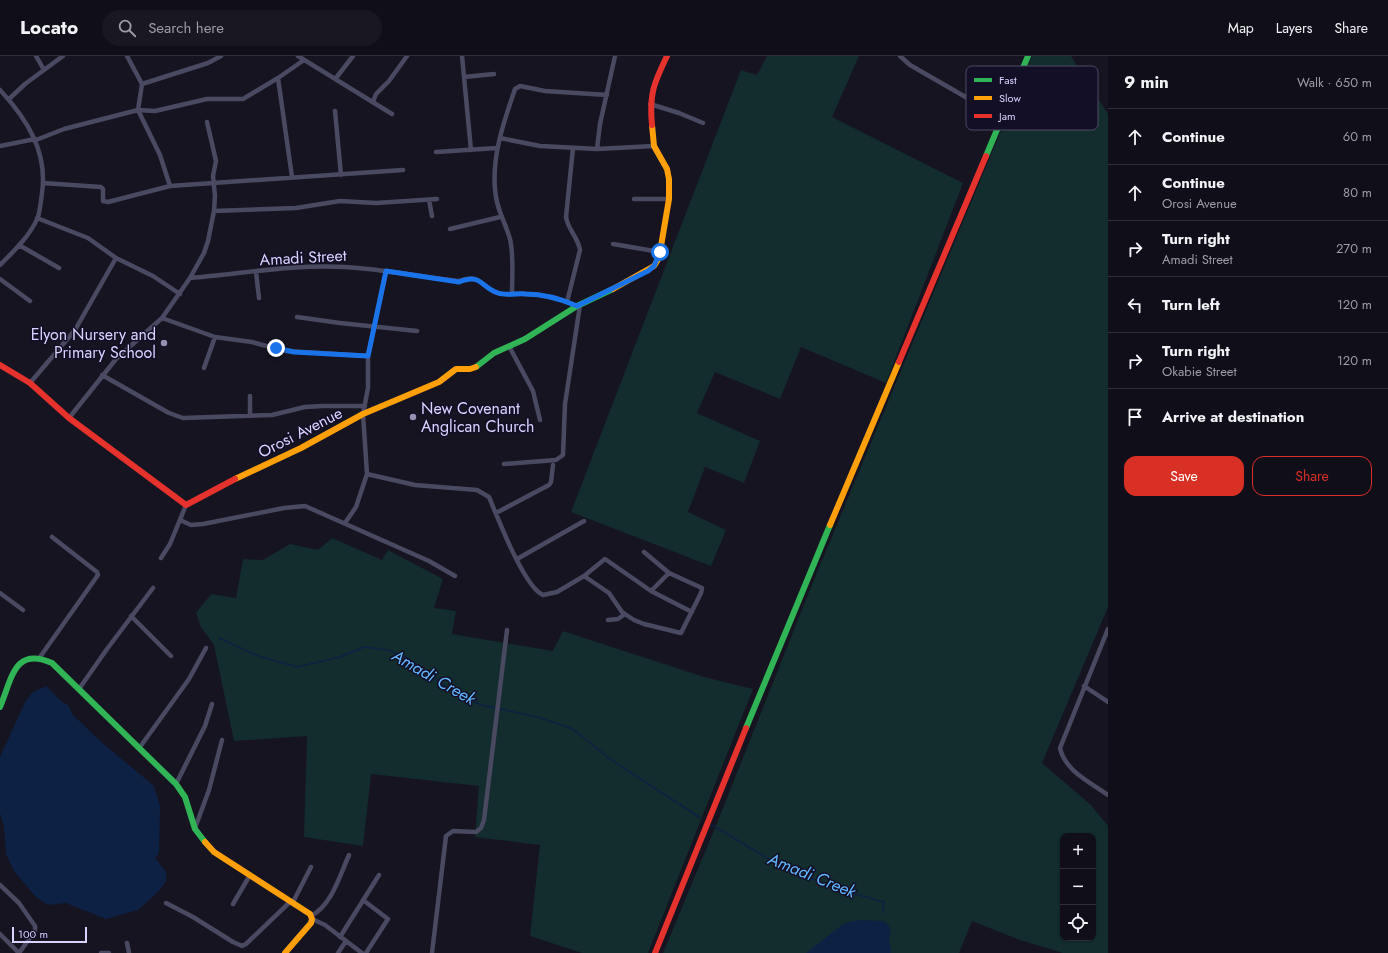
<!DOCTYPE html>
<html lang="en">
<head>
<meta charset="utf-8">
<style>
	body { margin:0; font-family:Jost,sans-serif; background:#191822; color:#f1f3f6 }
	.controls { position:absolute; right:12px; bottom:12px; display:grid; overflow:hidden; border-radius:8px; box-shadow:0 1px 3px #0004 }
	.controls button { width:36px; height:36px; display:grid; place-items:center; padding:0; border:0; border-bottom:1px solid #302f38; background:#100f19; color:#f1f3f6; font:20px sans-serif }
	.scale { position:absolute; left:12px; bottom:10px; width:75px; box-sizing:border-box; padding-left:4px; border:2px solid #d9d4ff; border-top:0; font-size:11px; line-height:14px; white-space:nowrap; color:#d9d4ff; -webkit-text-stroke:3px #130f26; paint-order:stroke }
	.stop { position:absolute; width:12px; height:12px; margin:-9px; border:3px solid #1a73e8; border-radius:50%; background:#fff }
	.stop.end { background:#1a73e8; border-color:#fff; box-shadow:0 1px 4px #0008 }
	.list { margin:0; padding:0; list-style:none }
	h2 { display:flex; justify-content:space-between; align-items:center; height:52px; margin:0; padding:0 16px; font-size:17px }
	h2 small { font-size:13px; font-weight:400; color:#9c9ca2 }
	.list li { display:grid; grid-template-columns:26px 1fr auto; gap:12px; align-items:center; box-sizing:border-box; height:56px; padding:0 16px; border-top:1px solid #302f38 }
	.list b { display:block; font-size:15px; white-space:nowrap }
	.list p { margin:0; font-size:13px; white-space:nowrap; color:#9c9ca2 }
	.list em { font-size:13px; font-style:normal; color:#9c9ca2 }
	.actions { display:flex; gap:8px; padding:12px 16px }
	.actions a { flex:1; padding:9px 0; border:1px solid #d93025; border-radius:12px; text-align:center; font-size:14px; color:#d93025 }
	.actions .main { background:#d93025; color:#fff }
	.icon { flex:none; width:22px; height:22px; fill:none; stroke:currentColor; stroke-width:2; stroke-linecap:round; stroke-linejoin:round }
	.map { position:relative; flex:none; width:1108px; height:897px; overflow:hidden }
	header { display:flex; align-items:center; gap:24px; box-sizing:border-box; height:56px; padding:0 20px; background:#100f19; border-bottom:1px solid #302f38 }
	header strong { font-size:19px }
	nav { display:flex; gap:22px; margin-inline-start:auto; font-size:14px }
	.search { width:280px; height:36px; background:#191822; display:flex; align-items:center; gap:10px; box-sizing:border-box; padding:0 14px; border-radius:22px; color:#9c9ca2; font-size:15px }
	main { display:flex }
	aside { flex:1; background:#100f19 }
	.map>svg:first-child { display:block }
</style>
</head>
<body>
<header>
<strong>Locato</strong>
<div class="search"><svg class="icon" aria-label="search" viewBox="0 0 24 24"><circle cx="10" cy="10" r="6"/><path d="M15 15l6 6"/></svg>Search here</div>
<nav><a>Map</a><a>Layers</a><a>Share</a></nav>
</header>
<main>
<div class="map">
<svg width="1108" height="897" viewBox="0 0 1108 897">
	<rect width="100%" height="100%" fill="#161421"/>
	<path fill="#132c2d" fill-rule="evenodd" d="M 767,0 L 859,0 L 832,61 L 963,127 L 886,327 L 801,291 L 780,343 L 715,316 L 697,357 L 760,385 L 744,427 L 705,411 L 688,456 L 726,474 L 711,510 L 571,456 L 741,14 L 757,19 Z
		M 1032,0 L 1071,0 L 1108,58 L 1108,551 L 1042,707 L 1091,749 L 1108,770 L 1108,897 L 1063,897 L 1020,884 L 972,865 L 959,897 L 663,897 L 717,767 L 813,526 ZM 1063,780 L 1093,780 L 1093,882 L 1063,882 Z
		M 332,482 L 382,504 L 388,494 L 443,523 L 434,552 L 456,555 L 452,578 L 553,595 L 563,575 L 704,621 L 753,633 L 648,897 L 582,897 L 530,880 L 540,789 L 475,781 L 479,730 L 371,718 L 363,790 L 304,781 L 307,680 L 234,685 L 214,589 L 201,571 L 196,557 L 211,538 L 236,542 L 243,503 L 263,504 L 290,488 L 318,494 Z"/>
	<path fill="#0d2144" d="M 46,630 L 62,646 L 68,649 L 73,659 L 100,685 L 154,730 L 160,750 L 159,797 L 155,802 L 166,816 L 166,825 L 158,836 L 138,854 L 106,863 L 66,847 L 48,849 L 36,841 L 14,815 L 6,798 L 4,771 L 0,757 L 0,701 L 25,646 L 33,636 Z
		M 861,864 L 883,865 L 888,869 L 891,874 L 889,882 L 891,897 L 806,897 L 842,869 L 848,866 Z"/>
	<g fill="none" stroke-linecap="round" stroke-linejoin="round">
		<path stroke="#0d2144" stroke-width="1.5" d="M 219,582 L 258,600 L 297,611 L 340,601 L 364,591 L 388,594 L 408,602 L 447,632 L 481,649 L 538,661 L 573,673 L 610,703 L 699,761
			M 712,769 L 782,811 L 837,833 L 884,846 L 883,857"/>
		<path stroke="#4a4962" stroke-width="4.5" d="M 36,0 L 44,14
			M 127,0 L 142,28 L 138,54 L 160,99 L 170,130
			M 298,0 L 392,58
			M 462,0 L 471,94
			M 900,0 L 910,9 L 1002,62
			M 464,21 L 494,18
			M 278,22 L 292,121
			M 336,22 L 353,0
			M 142,28 L 208,7 L 221,0
			M 0,34 C 27,63 48,96 42,137 C 41,145 40,154 38,161 C 30,180 14,195 0,209
			M 9,43 L 25,28 L 63,0
			M 373,46 L 376,38 L 389,25 L 407,0
			M 650,48 L 679,57 L 703,67
			M 335,55 L 341,119
			M 500,82 L 540,90 L 597,93 L 654,90
			M 36,84 L 64,73 L 138,54 L 155,55 L 207,43 L 243,43 L 278,22 L 304,4
			M 0,90 L 35,83
			M 597,93 L 600,68 L 615,0
			M 436,96 L 497,92
			M 43,127 L 101,131 L 103,133 L 103,145 L 108,146 L 170,130 L 403,114
			M 634,143 L 669,143
			M 429,144 L 432,160
			M 214,155 L 296,152 L 340,145 L 376,147 L 437,143
			M 37,162 L 88,182 L 116,202 L 153,220 L 180,238
			M 450,173 L 500,161
			M 613,188 L 660,196
			M 19,189 L 59,212
			M 256,216 L 259,242
			M 190,222 C 241,218 294,208 345,211 C 383,213 421,221 459,225 C 482,217 480,231 498,237 C 506,240 517,237 526,238 C 544,238 561,243 577,250
			M 0,223 L 30,245
			M 512,238 C 512,220 514,200 510,183 C 505,165 496,153 495,133 C 492,99 504,65 515,33 L 520,30 L 545,35 L 607,39
			M 567,246 L 580,194 C 578,181 568,174 566,161 L 573,92
			M 297,261 L 340,267 L 417,275
			M 162,262 L 215,281 L 252,286 L 285,295 L 368,300
			M 509,290 L 533,335 L 540,364
			M 204,312 L 215,281
			M 102,319 L 169,357 L 183,362 L 272,359 L 305,351 L 323,350 L 365,350
			M 30,327 L 75,274 L 116,202
			M 250,360 L 250,340
			M 69,362 L 116,303 L 162,262 L 190,222 L 204,197 L 208,185 L 214,155 L 215,140 L 213,120 L 216,105 L 207,66
			M 504,408 L 556,404 L 563,399 L 565,348 L 580,249
			M 367,418 L 415,429 L 477,434 L 489,441 C 498,462 524,531 543,539 L 557,536 L 584,520 L 605,503 L 651,535 L 692,556
			M 496,457 L 549,429 L 551,426 L 553,409
			M 180,464 L 191,469 L 203,468 L 284,452 L 305,450 L 429,505 L 455,520
			M 345,467 L 356,451 L 367,418 L 363,358 L 368,332 L 368,300 L 386,215
			M 161,502 L 170,488 L 186,449
			M 517,503 L 584,465
			M 584,520 L 609,537 L 622,556 L 634,564 L 644,568 L 681,577 L 701,537 L 702,532 L 669,517 L 644,496
			M 651,535 L 669,517
			M 0,537 L 23,554
			M 131,560 L 171,600
			M 608,564 L 618,563 L 625,558
			M 1108,573 L 1060,692 C 1065,715 1090,726 1108,739
			M 40,601 L 98,519 L 97,516 L 52,481
			M 1084,630 L 1108,646
			M 79,633 L 107,593 L 153,532
			M 140,691 L 189,623 L 206,592
			M 176,728 L 205,670 L 212,648
			M 195,772 L 209,734 L 222,684
			M 0,829 L 19,847 L 35,870 L 35,875 L 19,897
			M 363,844 L 388,863 L 366,897
			M 293,846 L 311,811
			M 166,847 L 193,861 L 233,886 L 242,890 L 246,888 L 291,845
			M 233,848 L 250,819
			M 311,860 C 332,849 340,819 349,799
			M 312,863 L 325,869 L 362,897
			M 0,878 L 19,897
			M 340,881 L 379,819
			M 127,887 L 129,897
			M 101,897 L 109,897
			M 338,897 L 346,885
			M 432,897 L 446,780 L 453,775 L 476,776 L 481,772 L 484,764 L 507,574"/>
		<path stroke="#30b455" stroke-width="6" d="M 986,100 L 1028,0
			M 476,311 L 494,297 L 525,283 L 577,250 L 613,233
			M 0,651 C 12,623 14,590 52,607 L 176,728 L 185,741 L 195,773 L 205,786
			M 746,672 L 830,469"/>
		<path stroke="#ff9f0a" stroke-width="6" d="M 613,233 L 654,210 L 659,202 L 669,143 L 669,123 L 667,113 L 654,90 L 652,69
			M 235,423 L 301,392 L 363,358 L 439,326 L 456,313 L 470,313 L 476,311
			M 830,469 L 899,306
			M 205,786 L 214,796 L 310,858 L 312,863 L 311,867 L 285,897"/>
		<path stroke="#e5322d" stroke-width="6" d="M 652,69 C 649,38 654,27 667,0
			M 899,306 L 986,100
			M 0,309 L 30,327 L 69,362 L 186,449 L 235,423
			M 655,897 L 746,672"/>
	</g>
	<g fill="none" stroke-linecap="round" stroke-linejoin="round">
		<path stroke="#1a73e8" stroke-width="5" d="M 276,292 L 294,296 L 368,300 L 386,215 L 459,226 C 482,217 480,231 498,237 C 506,240 517,237 526,238 C 544,238 561,243 577,250 L 648,215 L 654,210 L 660,196"/>
	</g>
	<g fill="#9591b1" stroke="#130f26" stroke-width="1.5">
		<circle cx="164" cy="287" r="4"/>
		<circle cx="413" cy="361" r="4"/>
	</g>
	<g text-anchor="middle" stroke-width="3" stroke-linejoin="round" paint-order="stroke">
		<g font-size="16" fill="#d9d4ff" stroke="#130f26">
			<text transform="translate(303 201) rotate(-3)" y="6">Amadi Street</text>
			<text transform="translate(300 376) rotate(-27)" y="6">Orosi Avenue</text>
		</g>
		<g font-size="16" fill="#d9d4ff" stroke="#130f26" text-anchor="end">
			<text x="156" y="284">Elyon Nursery and<tspan x="156" dy="18">Primary School</tspan></text>
			<text x="421" y="358" text-anchor="start">New Covenant<tspan x="421" dy="18">Anglican Church</tspan></text>
		</g>
		<g font-size="17" font-style="italic" fill="#62b6ff" stroke="#130f26">
			<text transform="translate(434 621) rotate(30)" y="6">Amadi Creek</text>
			<text transform="translate(812 819) rotate(22)" y="6">Amadi Creek</text>
		</g>
	</g>
	<rect x="966" y="10" width="132" height="64" rx="6" fill="#130f26" stroke="#4e4a67" stroke-width="1"/>
	<rect x="974" y="22" width="18" height="4" fill="#30b455"/>
	<rect x="974" y="40" width="18" height="4" fill="#ff9f0a"/>
	<rect x="974" y="58" width="18" height="4" fill="#e5322d"/>
	<g font-size="11" fill="#d9d4ff">
		<text x="999" y="28">Fast</text>
		<text x="999" y="46">Slow</text>
		<text x="999" y="64">Jam</text>
	</g>
</svg>
<div class="controls">
<button>+</button>
<button>−</button>
<button><svg class="icon" aria-label="locate" viewBox="0 0 24 24"><circle cx="12" cy="12" r="6"/><path d="M12 2v4M12 18v4M2 12h4M18 12h4"/></svg></button>
</div>
<div class="scale">100 m</div>
<div class="stop" style="left:660px;top:196px"></div>
<div class="stop end" style="left:276px;top:292px"></div>
</div>
<aside>
<h2>9 min<small>Walk · 650 m</small></h2>
<ul class="list">
<li><svg class="icon" aria-label="ahead" viewBox="0 0 24 24"><path d="M12 20V5M6 11l6-6 6 6"/></svg><div><b>Continue</b></div><em>60 m</em></li>
<li><svg class="icon" aria-label="ahead" viewBox="0 0 24 24"><path d="M12 20V5M6 11l6-6 6 6"/></svg><div><b>Continue</b><p>Orosi Avenue</p></div><em>80 m</em></li>
<li><svg class="icon" aria-label="right" viewBox="0 0 24 24"><path d="M7 20v-9h11M14 6l5 5-5 5"/></svg><div><b>Turn right</b><p>Amadi Street</p></div><em>270 m</em></li>
<li><svg class="icon" aria-label="left" viewBox="0 0 24 24"><path d="M17 20v-9H6M10 6l-5 5 5 5"/></svg><div><b>Turn left</b></div><em>120 m</em></li>
<li><svg class="icon" aria-label="right" viewBox="0 0 24 24"><path d="M7 20v-9h11M14 6l5 5-5 5"/></svg><div><b>Turn right</b><p>Okabie Street</p></div><em>120 m</em></li>
<li><svg class="icon" aria-label="arrive" viewBox="0 0 24 24"><path d="M6 21V4h12l-3 4 3 4H6"/></svg><div><b>Arrive at destination</b></div></li>
</ul>
<div class="actions"><a class="main">Save</a><a>Share</a></div>
</aside>
</main>
</body>
</html>
